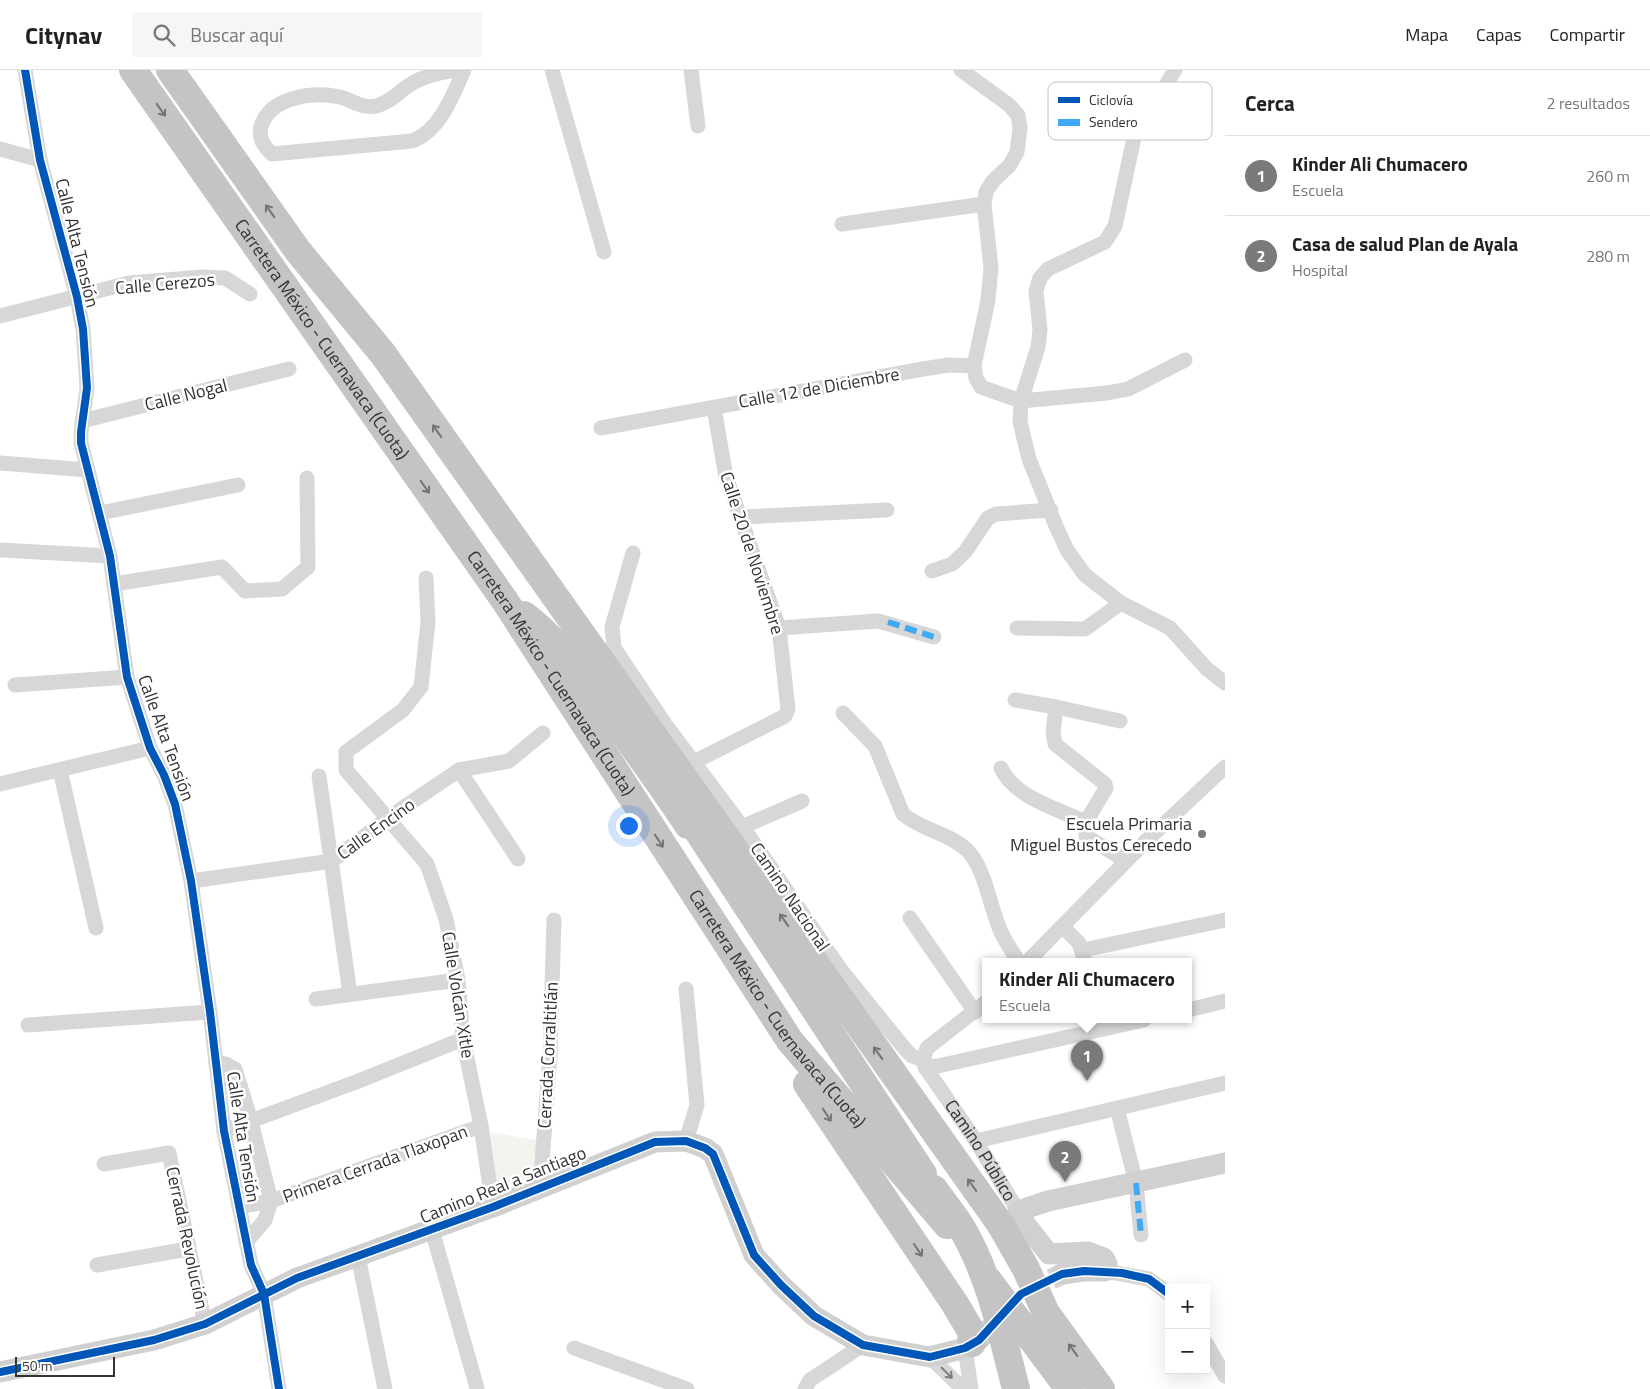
<!DOCTYPE html>
<html lang="es">
<head>
<meta charset="utf-8">
<style>
	body { margin:0; font-family:"Titillium Web",sans-serif; background:#f6f6f6; color:#222 }
	.controls { position:absolute; right:15px; bottom:15px; display:grid; overflow:hidden; border-radius:0px; box-shadow:0 5px 20px #0002 }
	.controls button { width:45px; height:45px; display:grid; place-items:center; padding:0; border:0; border-bottom:1px solid #e0e0e0; background:#fff; color:#222; font:25px sans-serif }
	.scale { position:absolute; left:15px; bottom:12px; width:100px; box-sizing:border-box; padding-left:5px; border:2px solid #333; border-top:0; font-size:14px; line-height:18px; white-space:nowrap; color:#333; -webkit-text-stroke:4px #fff; paint-order:stroke }
	.you { position:absolute; left:628px; top:755px; width:18px; height:18px; margin:-12px; border:4px solid #fff; border-radius:50%; background:#1a73e8; box-shadow:0 0 0 8px #1a73e833 }
	.badge { display:grid; place-items:center; width:32px; height:32px; border-radius:50%; background:#7a7a7a; color:#fff; font-size:16px; font-weight:700 }
	.pin { position:absolute; translate:-50% -41px; filter:drop-shadow(0 1px 2px #0008) }
	.pin::after { content:''; position:absolute; top:26px; width:18px; height:15px; background:inherit; clip-path:polygon(0 0,100% 0,50% 100%) }
	.popup { position:absolute; left:982px; top:888px; width:210px; height:65px; box-sizing:border-box; display:grid; place-content:center; border-radius:0px; background:#fff; filter:drop-shadow(0 1px 4px #0005); font-size:16px; white-space:nowrap; color:#767676 }
	.popup b { font-size:19px; color:#222 }
	.popup::after { content:''; position:absolute; left:50%; top:100%; margin-left:-10px; border:10px solid transparent; border-top-color:#fff }
	.list { margin:0; padding:0; list-style:none }
	h2 { display:flex; justify-content:space-between; align-items:center; height:65px; margin:0; padding:0 20px; font-size:21px }
	h2 small { font-size:16px; font-weight:400; color:#767676 }
	.list li { display:grid; grid-template-columns:32px 1fr auto; gap:15px; align-items:center; box-sizing:border-box; height:80px; padding:0 20px; border-top:1px solid #e0e0e0 }
	.list b { display:block; font-size:19px; white-space:nowrap }
	.list p { margin:0; font-size:16px; white-space:nowrap; color:#767676 }
	.list em { font-size:16px; font-style:normal; color:#767676 }
	.icon { flex:none; width:28px; height:28px; fill:none; stroke:currentColor; stroke-width:2; stroke-linecap:round; stroke-linejoin:round }
	.map { position:relative; flex:none; width:1225px; height:1319px; overflow:hidden }
	header { display:flex; align-items:center; gap:30px; box-sizing:border-box; height:70px; padding:0 25px; background:#fff; border-bottom:1px solid #e0e0e0 }
	header strong { font-size:24px }
	nav { display:flex; gap:28px; margin-inline-start:auto; font-size:18px }
	.search { width:350px; height:45px; background:#f6f6f6; display:flex; align-items:center; gap:12px; box-sizing:border-box; padding:0 18px; border-radius:0px; color:#767676; font-size:19px }
	main { display:flex }
	aside { flex:1; background:#fff }
	.map>svg:first-child { display:block }
</style>
</head>
<body>
<header>
<strong>Citynav</strong>
<div class="search"><svg class="icon" aria-label="search" viewBox="0 0 24 24"><circle cx="10" cy="10" r="6"/><path d="M15 15l6 6"/></svg>Buscar aquí</div>
<nav><a>Mapa</a><a>Capas</a><a>Compartir</a></nav>
</header>
<main>
<div class="map">
<svg width="1225" height="1319" viewBox="0 0 1225 1319">
	<rect width="100%" height="100%" fill="#fff"/>
	<path fill="#f1f5ed" d="M 489,1062 L 536,1070 L 536,1106 L 496,1130 Z"/>
	<g fill="none" stroke-linecap="round" stroke-linejoin="round">
		<path stroke="#d6d6d6" stroke-width="21" stroke-dasharray="21 11" stroke-linecap="butt" d="M 979,1270 L 1021,1224 L 1062,1204"/>
		<g stroke="#d7d7d7" stroke-width="15">
			<path d="M 25,0 L 40,90 L 77,227 L 83,259 L 87,318 L 81,362 L 81,373 L 110,486 L 127,607 L 150,678 L 164,705 L 175,734 L 191,811 L 210,942 L 224,1061 L 251,1195 L 264,1224 L 279,1319"/>
			<path d="M 455,0 C 439,3 422,6 408,16 C 398,23 389,33 376,36 C 363,39 352,30 340,27 C 313,21 269,27 261,57 C 258,69 264,76 272,84 L 412,71 C 440,61 453,25 464,0"/>
			<path d="M 552,0 L 604,182"/>
			<path d="M 691,0 L 698,56"/>
			<path d="M 961,0 L 1009,35 L 1018,45 L 1020,58 L 1017,82 L 1010,95 L 993,111 L 986,122 L 984,134 L 991,198 L 988,230 L 974,296 L 976,308 L 981,317 L 1021,331 L 1107,323 L 1128,319 L 1185,290"/>
			<path d="M 1175,0 L 1134,68 L 1115,156 L 1105,172 L 1048,199 L 1040,208 L 1036,221 L 1040,260 L 1038,277 L 1021,331 L 1020,352 L 1029,389 L 1056,456 L 1067,480 L 1085,505 L 1121,533 L 1170,558 L 1207,599 L 1225,613"/>
			<path d="M 0,79 L 40,90"/>
			<path d="M 842,154 L 984,134"/>
			<path d="M 0,246 L 129,213 L 202,207 L 225,208 L 250,224"/>
			<path d="M 82,351 L 289,299"/>
			<path d="M 601,358 L 923,299 L 949,295 L 974,296"/>
			<path d="M 0,393 L 88,400"/>
			<path d="M 100,443 L 238,415"/>
			<path d="M 741,447 L 887,440"/>
			<path d="M 0,480 L 110,486"/>
			<path d="M 633,483 L 612,557 L 614,578 L 665,654 L 747,763 L 841,900 L 905,979 L 912,986 L 923,990"/>
			<path d="M 932,501 L 952,494 L 965,482 L 988,448 L 996,444 L 1051,440"/>
			<path d="M 426,508 L 428,552 L 421,617 L 403,640 L 346,682 L 346,700 L 427,794 L 446,849 L 458,910 L 463,969 L 481,1056 L 493,1137"/>
			<path d="M 114,514 L 222,497 L 245,521 L 282,519 L 308,497 L 307,408"/>
			<path d="M 779,558 L 878,551 L 934,567"/>
			<path d="M 1017,558 L 1085,559 L 1121,533"/>
			<path d="M 15,615 L 127,607"/>
			<path d="M 1015,630 L 1056,637"/>
			<path d="M 843,643 L 875,676 L 903,744 C 921,760 949,763 967,780 C 986,799 990,839 1001,862 C 1006,873 1013,883 1019,892"/>
			<path d="M 1120,651 L 1056,637 L 1053,663 L 1055,674 L 1105,714 L 1106,718 L 1086,752 L 1086,766 L 1126,791"/>
			<path d="M 694,692 L 785,646 L 788,639 L 779,558 L 726,407 L 714,338"/>
			<path d="M 1001,698 C 1015,728 1058,739 1086,752"/>
			<path d="M 60,700 L 96,858"/>
			<path d="M 459,700 L 518,789"/>
			<path d="M 319,706 L 350,924"/>
			<path d="M 0,714 L 150,678"/>
			<path d="M 742,757 L 802,731"/>
			<path d="M 191,811 L 332,791 L 388,748 L 459,700 L 509,691 L 543,663"/>
			<path d="M 910,848 L 975,942"/>
			<path d="M 1063,857 L 1079,873 L 1085,892"/>
			<path d="M 1083,880 L 1225,850"/>
			<path d="M 1027,892 L 1146,771 L 1225,697"/>
			<path d="M 686,919 L 697,1035 L 686,1071"/>
			<path d="M 316,929 L 458,910"/>
			<path id="s1" d="M 986,932 L 927,978 L 923,990 L 925,997 L 976,1071 L 1018,1141"/>
			<path d="M 1188,940 L 1225,931"/>
			<path d="M 28,955 L 210,942"/>
			<path d="M 216,992 L 226,994 L 235,999 L 251,1051 L 271,1131 L 265,1150 L 246,1172"/>
			<path d="M 925,997 L 938,996 L 1144,950"/>
			<path d="M 1117,1038 L 1136,1113 L 1141,1165"/>
			<path d="M 224,1061 L 356,1012 L 463,969"/>
			<path d="M 976,1071 L 1225,1013"/>
			<path d="M 104,1094 L 169,1083 L 205,1254"/>
			<path d="M 540,1119 L 550,985 L 554,850"/>
			<path d="M 239,1137 L 271,1131 L 481,1056"/>
			<path d="M 432,1160 L 477,1318"/>
			<path d="M 358,1186 L 385,1319"/>
			<path d="M 97,1195 L 188,1179"/>
			<path d="M 1105,1201 L 1149,1209 L 1169,1224"/>
			<path d="M 1206,1273 L 1225,1306"/>
			<path d="M 574,1278 L 687,1319"/>
			<path d="M 965,1278 L 971,1319"/>
			<path d="M 930,1287 L 963,1319"/>
			<path d="M 805,1319 L 810,1310 L 863,1275"/>
		</g>
		<path stroke="#d0d0d0" stroke-width="21" d="M 1062,1204 L 1084,1201 L 1105,1201 L 1107,1194 L 1104,1188 L 1088,1182 L 1049,1184 L 1026,1155 L 1018,1141 L 1048,1131 L 1225,1093
			M 0,1302 L 154,1270 L 205,1254 L 297,1208 L 493,1137 L 655,1072 L 686,1071 L 705,1078 L 713,1084 L 754,1185 L 781,1215 L 814,1246 L 863,1275 L 930,1287 L 965,1278 L 979,1270"/>
		<g stroke="#c4c4c4" stroke-width="28">
			<path id="s2" d="M 133,0 L 505,531 L 790,971 L 947,1155"/>
			<path d="M 170,0 L 298,181 L 383,284 L 1001,1155 L 1026,1199 L 1046,1243 L 1101,1319"/>
			<path d="M 524,545 C 555,568 575,597 597,627 C 628,669 659,711 688,755"/>
			<path d="M 682,737 L 923,1104"/>
			<path d="M 807,1014 L 955,1234 L 971,1261 L 972,1273"/>
			<path d="M 988,1210 L 1069,1319"/>
		</g>
		<path stroke="#c4c4c4" stroke-width="28" d="M 934,1119 C 943,1132 955,1146 963,1160 C 991,1209 1002,1265 1016,1319"/>
		<path stroke="#3fa9f5" stroke-width="6" stroke-dasharray="12 6" stroke-linecap="butt" d="M 888,552 L 934,567
			M 1136,1113 L 1141,1165"/>
		<defs>
			<path id="cycleway" d="M 25,0 L 40,90 L 77,227 L 83,259 L 87,318 L 81,362 L 81,373 L 110,486 L 127,607 L 150,678 L 164,705 L 175,734 L 191,811 L 210,942 L 224,1061 L 251,1195 L 264,1224 L 279,1319
				M 0,1302 L 154,1270 L 205,1254 L 297,1208 L 493,1137 L 655,1072 L 686,1071 L 705,1078 L 713,1084 L 754,1185 L 781,1215 L 814,1246 L 863,1275 L 930,1287 L 965,1278 L 979,1270 L 1021,1224 L 1062,1204 L 1084,1201 L 1122,1203 L 1149,1209 L 1169,1224"/>
		</defs>
		<use href="#cycleway" stroke="#fff" stroke-width="11"/>
		<use href="#cycleway" stroke="#0057b8" stroke-width="8"/>
	</g>
	<defs><path id="oneway-shaft" d="M-6 0H5M1.5-3L5.5 0L1.5 3" fill="none" stroke-width="1.6" stroke-linecap="round" stroke-linejoin="round" transform="scale(1.25)"/></defs>
	<g stroke="#747474">
		<use href="#oneway-shaft" transform="translate(161 40) rotate(55)"/>
		<use href="#oneway-shaft" transform="translate(270 141) rotate(-125)"/>
		<use href="#oneway-shaft" transform="translate(437 361) rotate(-125)"/>
		<use href="#oneway-shaft" transform="translate(425 417) rotate(55)"/>
		<use href="#oneway-shaft" transform="translate(659 771) rotate(57)"/>
		<use href="#oneway-shaft" transform="translate(784 850) rotate(-125)"/>
		<use href="#oneway-shaft" transform="translate(878 983) rotate(-125)"/>
		<use href="#oneway-shaft" transform="translate(827 1045) rotate(57)"/>
		<use href="#oneway-shaft" transform="translate(972 1115) rotate(-125)"/>
		<use href="#oneway-shaft" transform="translate(918 1180) rotate(56)"/>
		<use href="#oneway-shaft" transform="translate(1073 1280) rotate(-126)"/>
	</g>
	<use stroke="#7d7d7d" href="#oneway-shaft" transform="translate(947 1303) rotate(45)"/>
	<circle fill="#7a7a7a" stroke="#fff" stroke-width="2" cx="1202" cy="764" r="5"/>
	<g text-anchor="middle" stroke-width="5" stroke-linejoin="round" paint-order="stroke">
		<g font-size="18" fill="#333" stroke="#fff">
			<text transform="translate(77 173) rotate(76)" y="6">Calle Alta Tensión</text>
			<text transform="translate(165 214) rotate(-5)" y="6">Calle Cerezos</text>
			<text dy="6" stroke="none"><textPath href="#s2" startOffset="329">Carretera México - Cuernavaca (Cuota)</textPath></text>
			<text transform="translate(819 318) rotate(-10)" y="6">Calle 12 de Diciembre</text>
			<text transform="translate(186 325) rotate(-14)" y="6">Calle Nogal</text>
			<text transform="translate(752 483) rotate(72)" y="6">Calle 20 de Noviembre</text>
			<text dy="6" stroke="none"><textPath href="#s2" startOffset="734">Carretera México - Cuernavaca (Cuota)</textPath></text>
			<text transform="translate(166 668) rotate(70)" y="6">Calle Alta Tensión</text>
			<text transform="translate(376 759) rotate(-36)" y="6">Calle Encino</text>
			<text transform="translate(790 827) rotate(56)" y="6">Camino Nacional</text>
			<text transform="translate(458 925) rotate(81)" y="6">Calle Volcán Xitle</text>
			<text dy="6" stroke="none"><textPath href="#s2" startOffset="1139">Carretera México - Cuernavaca (Cuota)</textPath></text>
			<text transform="translate(548 985) rotate(-87)" y="6">Cerrada Corraltitlán</text>
			<text transform="translate(243 1067) rotate(81)" y="6">Calle Alta Tensión</text>
			<text dy="6" stroke="none"><textPath href="#s1" startOffset="195">Camino Público</textPath></text>
			<text transform="translate(375 1094) rotate(-20)" y="6">Primera Cerrada Tlaxopan</text>
			<text transform="translate(503 1115) rotate(-22)" y="6">Camino Real a Santiago</text>
			<text transform="translate(187 1168) rotate(78)" y="6">Cerrada Revolución</text>
		</g>
		<g font-size="18" fill="#333" stroke="#fff" text-anchor="end">
			<text x="1192" y="760">Escuela Primaria<tspan x="1192" dy="21">Miguel Bustos Cerecedo</tspan></text>
		</g>
	</g>
	<rect x="1048" y="12" width="164" height="58" rx="8" fill="#fff" stroke="#c2c2c2" stroke-width="1"/>
	<rect x="1058" y="27" width="22" height="6" fill="#0057b8"/>
	<rect x="1058" y="49" width="22" height="7" fill="#3fa9f5"/>
	<g font-size="14" fill="#333">
		<text x="1089" y="35">Ciclovía</text>
		<text x="1089" y="57">Sendero</text>
	</g>
</svg>
<div class="controls">
<button>+</button>
<button>−</button>
</div>
<div class="scale">50 m</div>
<div class="you"></div>
<div class="pin badge" style="left:1087px;top:1011px">1</div>
<div class="popup"><b>Kinder Ali Chumacero</b>Escuela</div>
<div class="pin badge" style="left:1065px;top:1112px">2</div>
</div>
<aside>
<h2>Cerca<small>2 resultados</small></h2>
<ul class="list">
<li><span class="badge">1</span><div><b>Kinder Ali Chumacero</b><p>Escuela</p></div><em>260 m</em></li>
<li><span class="badge">2</span><div><b>Casa de salud Plan de Ayala</b><p>Hospital</p></div><em>280 m</em></li>
</ul>
</aside>
</main>
</body>
</html>
